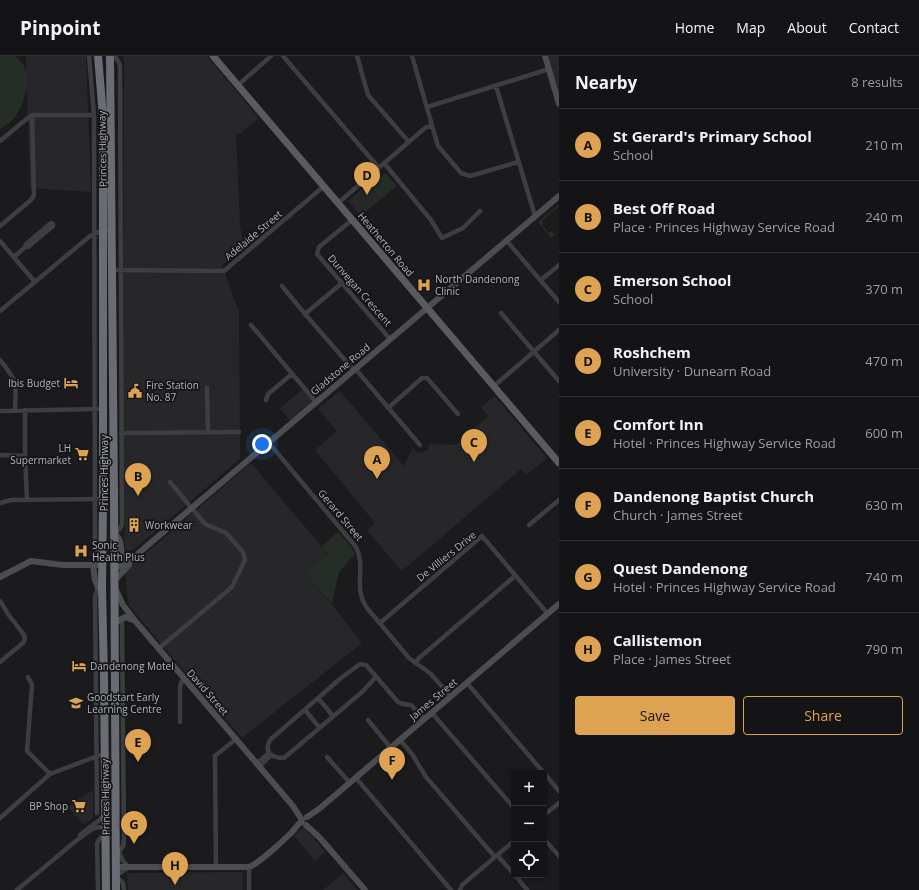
<!DOCTYPE html>
<html lang="en">
<head>
<meta charset="utf-8">
<style>
	body { margin:0; font-family:"Open Sans",sans-serif; background:#1d1d1f; color:#f1f3f6 }
	.controls { position:absolute; right:12px; bottom:12px; display:grid; overflow:hidden; border-radius:4px; box-shadow:0 2px 6px #0003 }
	.controls button { width:36px; height:36px; display:grid; place-items:center; padding:0; border:0; border-bottom:1px solid #333335; background:#141416; color:#f1f3f6; font:20px sans-serif }
	.you { position:absolute; left:262px; top:388px; width:14px; height:14px; margin:-10px; border:3px solid #fff; border-radius:50%; background:#1a73e8; box-shadow:0 0 0 6px #1a73e833 }
	.badge { display:grid; place-items:center; width:26px; height:26px; border-radius:50%; background:#dea352; color:#111; font-size:13px; font-weight:700 }
	.pin { position:absolute; translate:-50% -33px; filter:drop-shadow(0 1px 2px #0008) }
	.pin::after { content:''; position:absolute; top:21px; width:14px; height:12px; background:inherit; clip-path:polygon(0 0,100% 0,50% 100%) }
	.list { margin:0; padding:0; list-style:none }
	h2 { display:flex; justify-content:space-between; align-items:center; height:52px; margin:0; padding:0 16px; font-size:17px }
	h2 small { font-size:13px; font-weight:400; color:#9d9ea1 }
	.list li { display:grid; grid-template-columns:26px 1fr auto; gap:12px; align-items:center; box-sizing:border-box; height:72px; padding:0 16px; border-top:1px solid #333335 }
	.list b { display:block; font-size:15px; white-space:nowrap }
	.list p { margin:0; font-size:13px; white-space:nowrap; color:#9d9ea1 }
	.list em { font-size:13px; font-style:normal; color:#9d9ea1 }
	.actions { display:flex; gap:8px; padding:12px 16px }
	.actions a { flex:1; padding:9px 0; border:1px solid #dea352; border-radius:4px; text-align:center; font-size:14px; color:#dea352 }
	.actions .main { background:#dea352; color:#111 }
	.icon { flex:none; width:22px; height:22px; fill:none; stroke:currentColor; stroke-width:2; stroke-linecap:round; stroke-linejoin:round }
	.map { position:relative; flex:none; width:559px; height:834px; overflow:hidden }
	header { display:flex; align-items:center; gap:24px; box-sizing:border-box; height:56px; padding:0 20px; background:#141416; border-bottom:1px solid #333335 }
	header strong { font-size:19px }
	nav { display:flex; gap:22px; margin-inline-start:auto; font-size:14px }
	main { display:flex }
	aside { flex:1; background:#141416 }
	.map>svg:first-child { display:block }
</style>
</head>
<body>
<header>
<strong>Pinpoint</strong>
<nav><a>Home</a><a>Map</a><a>About</a><a>Contact</a></nav>
</header>
<main>
<div class="map">
<svg width="559" height="834" viewBox="0 0 559 834">
	<rect width="100%" height="100%" fill="#1b1b1d"/>
	<path fill="#27272a" d="M 26,0 L 86,0 L 91,136 L 30,132 Z
		M 124,0 L 207,0 L 259,62 L 241,77 L 236,78 L 240,169 L 244,191 L 222,209 L 239,256 L 240,403 L 133,494 L 125,494 L 123,376 Z
		M 547,0 L 559,0 L 559,40 Z
		M 368,128 L 381,143 L 361,160 L 348,145 Z
		M 303,333 L 312,344 L 312,347 L 290,365 L 280,352 Z
		M 340,335 L 404,410 L 413,391 L 416,396 L 422,397 L 428,393 L 429,388 L 455,389 L 488,360 L 481,351 L 495,340 L 547,402 L 526,419 L 521,413 L 402,515 L 367,475 L 375,467 L 315,394 L 337,375 L 318,353 Z
		M 251,407 L 328,498 L 305,517 L 334,551 L 362,587 L 242,682 L 165,593 L 129,549 L 127,539 L 125,515 Z
		M 93,734 L 93,762 L 84,769 L 68,751 L 78,743 Z
		M 304,771 L 325,796 L 315,805 L 294,780 Z
		M 243,816 L 243,834 L 128,834 L 127,817 Z
		M 343,817 L 357,834 L 323,834 Z"/>
	<path fill="#252d26" d="M 0,0 L 16,0 C 18,3 22,6 24,10 C 32,24 24,48 15,61 C 12,66 5,70 0,73 Z
		M 384,117 L 386,118 L 397,130 L 381,143 L 369,130 Z
		M 559,148 L 559,150 L 542,165 L 544,167 L 542,169 L 549,177 L 551,175 L 554,178 L 559,174 L 551,182 L 538,166 Z
		M 338,476 L 350,489 L 355,498 L 339,516 L 332,548 L 305,517 L 328,498 L 322,490 Z"/>
	<g fill="none" stroke-linecap="round" stroke-linejoin="round">
		<path stroke="#3d3e42" stroke-width="4.5" d="M 89,0 L 94,59 L 95,487 L 97,494 L 102,501
			M 283,0 L 379,112
			M 357,0 L 368,39 L 409,86
			M 412,0 L 438,90 L 461,117 L 470,120 L 518,106
			M 238,29 L 271,0
			M 496,30 L 535,160
			M 427,51 L 549,13
			M 0,85 L 29,61 L 32,59 L 94,59
			M 384,107 L 431,164 L 442,182 L 463,172 L 480,155
			M 338,147 L 425,72 L 432,69
			M 352,164 L 319,191 L 317,198 L 390,283
			M 0,170 L 31,144 L 34,139 L 32,59
			M 506,184 L 559,246
			M 0,185 L 35,226
			M 25,191 L 26,188 L 51,167 L 53,168
			M 14,201 L 25,191 L 28,191 L 53,170 L 53,168
			M 111,214 L 224,215 L 324,130
			M 541,224 L 559,209
			M 342,227 L 305,258 L 351,311 L 358,316 L 420,389
			M 282,230 L 305,258
			M 0,255 L 90,180 L 103,174 L 113,174
			M 501,257 L 559,325
			M 251,269 L 316,346
			M 0,304 C 18,326 16,326 15,354
			M 494,330 L 559,274
			M 207,332 L 208,376
			M 266,344 L 268,338 L 292,318
			M 388,352 L 422,322 L 427,322 L 458,358
			M 25,354 L 25,400 L 27,444
			M 0,355 L 98,353
			M 121,377 L 239,376
			M 269,387 L 356,491 C 367,513 352,530 367,552 L 409,602 L 431,618 L 451,641
			M 0,399 L 25,400
			M 0,447 L 11,444 L 103,443
			M 529,469 L 559,444
			M 114,477 L 120,473 L 122,468 L 120,11 L 119,7 L 115,0
			M 0,545 L 8,558 L 24,579 L 25,583 L 23,587 L 0,606
			M 122,562 L 124,784 L 123,790 L 119,796 L 123,805 L 129,811 L 116,820 L 123,827 L 124,834
			M 380,567 L 482,480 L 548,558
			M 158,593 L 232,531 L 245,504 L 243,496 L 226,477 L 205,468 L 170,426
			M 415,607 L 419,602 L 515,520
			M 28,621 L 32,629 L 27,695 L 50,718
			M 376,621 L 362,636 L 284,702 C 273,702 263,697 270,684 L 341,622 L 360,608 L 366,609 L 398,646 L 403,648 L 411,649 L 425,663
			M 467,627 L 544,717
			M 318,642 L 333,660
			M 305,654 L 319,671
			M 432,657 L 514,752
			M 368,664 L 391,692
			M 180,666 L 180,631 L 182,625 L 184,623
			M 400,684 L 412,698 L 426,721 L 495,801
			M 327,701 L 350,727
			M 256,708 L 269,697
			M 259,711 L 271,699
			M 544,717 L 559,735
			M 356,722 L 451,834
			M 97,757 L 95,540 L 98,532
			M 544,759 L 559,747
			M 0,762 L 50,718 L 100,699
			M 80,779 C 88,771 99,767 105,758
			M 544,783 L 559,800
			M 497,799 L 514,818
			M 216,811 L 215,700 L 236,683
			M 515,819 L 527,834
			M 17,834 L 77,784 L 94,772 L 102,771 L 105,769
			M 98,834 L 97,788 L 98,785 L 105,777
			M 249,834 L 249,811
			M 460,834 L 462,829 L 514,785"/>
		<path stroke="#4b4d51" stroke-width="6" d="M 545,0 L 559,48
			M 114,477 C 126,487 117,494 125,504
			M 93,509 L 95,524 L 98,532 L 102,532
			M 114,511 C 123,511 129,509 134,501 L 559,140
			M 0,521 L 31,505 L 63,509 L 102,509
			M 115,524 L 129,509
			M 116,534 L 123,549 L 136,566 L 293,750 L 302,764
			M 115,567 L 125,561 L 133,564
			M 307,761 L 319,753 L 559,548
			M 306,769 L 320,782 L 365,834
			M 115,811 L 249,811 C 258,808 283,785 291,777 C 295,773 297,769 301,766"/>
		<path stroke="#595b60" stroke-width="7" d="M 213,0 L 559,407"/>
		<path stroke="#696c72" stroke-width="8" d="M 98,0 L 103,61 L 103,443 L 102,532 L 104,621 L 106,834
			M 110,0 L 114,439 L 116,834"/>
	</g>
	<defs>
		<symbol id="hospital-bare" viewBox="-9 -9 18 18"><path d="M-5-5h3v3.5h4V-5h3V5h-3V1.5h-4V5h-3Z" fill="#dea352" stroke="#161618" stroke-width="2.5" paint-order="stroke"/></symbol>
		<symbol id="hotel-bare" viewBox="-9 -9 18 18"><path d="M-6-4.5h1.5V1H6V5H4.5V3h-9V5H-6ZM-4 0a1.8 1.8 0 1 1 3.6 0ZM.5 0V-2.5h3Q6-2.5 6 0Z" fill="#dea352" stroke="#161618" stroke-width="2.5" paint-order="stroke"/></symbol>
		<symbol id="civic-bare" viewBox="-9 -9 18 18"><path d="M-.6-6.5H3V-4.5H.6V-3L4-1V1h2V6H-6V1h2V-1L-.6-3ZM-1.2 2.5V6h2.4V2.5Z" fill="#dea352" stroke="#161618" stroke-width="2.5" paint-order="stroke"/></symbol>
		<symbol id="supermarket-bare" viewBox="-9 -9 18 18"><path d="M-6-5.5h2.5l.6 2H6L4.5 2H-2.5L-4.4-4H-6ZM-1.5 3.2a1.3 1.3 0 1 0 .1 0ZM3 3.2a1.3 1.3 0 1 0 .1 0Z" fill="#dea352" stroke="#161618" stroke-width="2.5" paint-order="stroke"/></symbol>
		<symbol id="building-bare" viewBox="-9 -9 18 18"><path d="M-4-6H4V6H1V3H-1V6H-4ZM-2.5-4.3h1.7v1.8h-1.7ZM.8-4.3h1.7v1.8H.8ZM-2.5-1h1.7V.8h-1.7ZM.8-1h1.7V.8H.8Z" fill="#dea352" stroke="#161618" stroke-width="2.5" paint-order="stroke"/></symbol>
		<symbol id="school-bare" viewBox="-9 -9 18 18"><path d="M0-5L7-2L0 1L-7-2ZM-4 1L0 2.5L4 1V4Q0 6-4 4Z" fill="#dea352" stroke="#161618" stroke-width="2.5" paint-order="stroke"/></symbol>
	</defs>
	<g fill-rule="evenodd">
		<use href="#hospital-bare" x="414" y="219" width="20" height="20"/>
		<use href="#hotel-bare" x="61" y="317" width="20" height="20"/>
		<use href="#civic-bare" x="125" y="325" width="20" height="20"/>
		<use href="#supermarket-bare" x="72" y="388" width="20" height="20"/>
		<use href="#building-bare" x="124" y="459" width="20" height="20"/>
		<use href="#hospital-bare" x="71" y="485" width="20" height="20"/>
		<use href="#hotel-bare" x="69" y="600" width="20" height="20"/>
		<use href="#school-bare" x="66" y="637" width="20" height="20"/>
		<use href="#supermarket-bare" x="69" y="740" width="20" height="20"/>
	</g>
	<g text-anchor="middle" stroke-width="3.5" stroke-linejoin="round" paint-order="stroke">
		<g font-size="10" fill="#afb4bb" stroke="#161618">
			<text transform="translate(102 93) rotate(-91)" y="4">Princes Highway</text>
			<text transform="translate(253 179) rotate(-40)" y="4">Adelaide Street</text>
			<text transform="translate(386 188) rotate(50)" y="4">Heatherton Road</text>
			<text transform="translate(360 234) rotate(49)" y="4">Dunvegan Crescent</text>
			<text transform="translate(340 313) rotate(-40)" y="4">Gladstone Road</text>
			<text transform="translate(104 417) rotate(-90)" y="4">Princes Highway</text>
			<text transform="translate(341 459) rotate(50)" y="4">Gerard Street</text>
			<text transform="translate(446 500) rotate(-39)" y="4">De Villiers Drive</text>
			<text transform="translate(208 636) rotate(49)" y="4">David Street</text>
			<text transform="translate(433 643) rotate(-40)" y="4">James Street</text>
			<text transform="translate(105 741) rotate(-91)" y="4">Princes Highway</text>
		</g>
		<g font-size="10" fill="#afb4bb" stroke="#161618" text-anchor="start">
			<text x="435" y="227">North Dandenong<tspan x="435" dy="12">Clinic</tspan></text>
			<text x="60" y="331" text-anchor="end">Ibis Budget</text>
			<text x="146" y="333">Fire Station<tspan x="146" dy="12">No. 87</tspan></text>
			<text x="71" y="396" text-anchor="end">LH<tspan x="71" dy="12">Supermarket</tspan></text>
			<text x="145" y="473">Workwear</text>
			<text x="92" y="493">Sonic<tspan x="92" dy="12">Health Plus</tspan></text>
			<text x="90" y="614">Dandenong Motel</text>
			<text x="87" y="645">Goodstart Early<tspan x="87" dy="12">Learning Centre</tspan></text>
			<text x="68" y="754" text-anchor="end">BP Shop</text>
		</g>
	</g>
</svg>
<div class="controls">
<button>+</button>
<button>−</button>
<button><svg class="icon" aria-label="locate" viewBox="0 0 24 24"><circle cx="12" cy="12" r="6"/><path d="M12 2v4M12 18v4M2 12h4M18 12h4"/></svg></button>
</div>
<div class="you"></div>
<div class="pin badge" style="left:377px;top:423px">A</div>
<div class="pin badge" style="left:138px;top:440px">B</div>
<div class="pin badge" style="left:474px;top:406px">C</div>
<div class="pin badge" style="left:367px;top:139px">D</div>
<div class="pin badge" style="left:138px;top:706px">E</div>
<div class="pin badge" style="left:392px;top:724px">F</div>
<div class="pin badge" style="left:134px;top:788px">G</div>
<div class="pin badge" style="left:175px;top:829px">H</div>
</div>
<aside>
<h2>Nearby<small>8 results</small></h2>
<ul class="list">
<li><span class="badge">A</span><div><b>St Gerard's Primary School</b><p>School</p></div><em>210 m</em></li>
<li><span class="badge">B</span><div><b>Best Off Road</b><p>Place · Princes Highway Service Road</p></div><em>240 m</em></li>
<li><span class="badge">C</span><div><b>Emerson School</b><p>School</p></div><em>370 m</em></li>
<li><span class="badge">D</span><div><b>Roshchem</b><p>University · Dunearn Road</p></div><em>470 m</em></li>
<li><span class="badge">E</span><div><b>Comfort Inn</b><p>Hotel · Princes Highway Service Road</p></div><em>600 m</em></li>
<li><span class="badge">F</span><div><b>Dandenong Baptist Church</b><p>Church · James Street</p></div><em>630 m</em></li>
<li><span class="badge">G</span><div><b>Quest Dandenong</b><p>Hotel · Princes Highway Service Road</p></div><em>740 m</em></li>
<li><span class="badge">H</span><div><b>Callistemon</b><p>Place · James Street</p></div><em>790 m</em></li>
</ul>
<div class="actions"><a class="main">Save</a><a>Share</a></div>
</aside>
</main>
</body>
</html>
